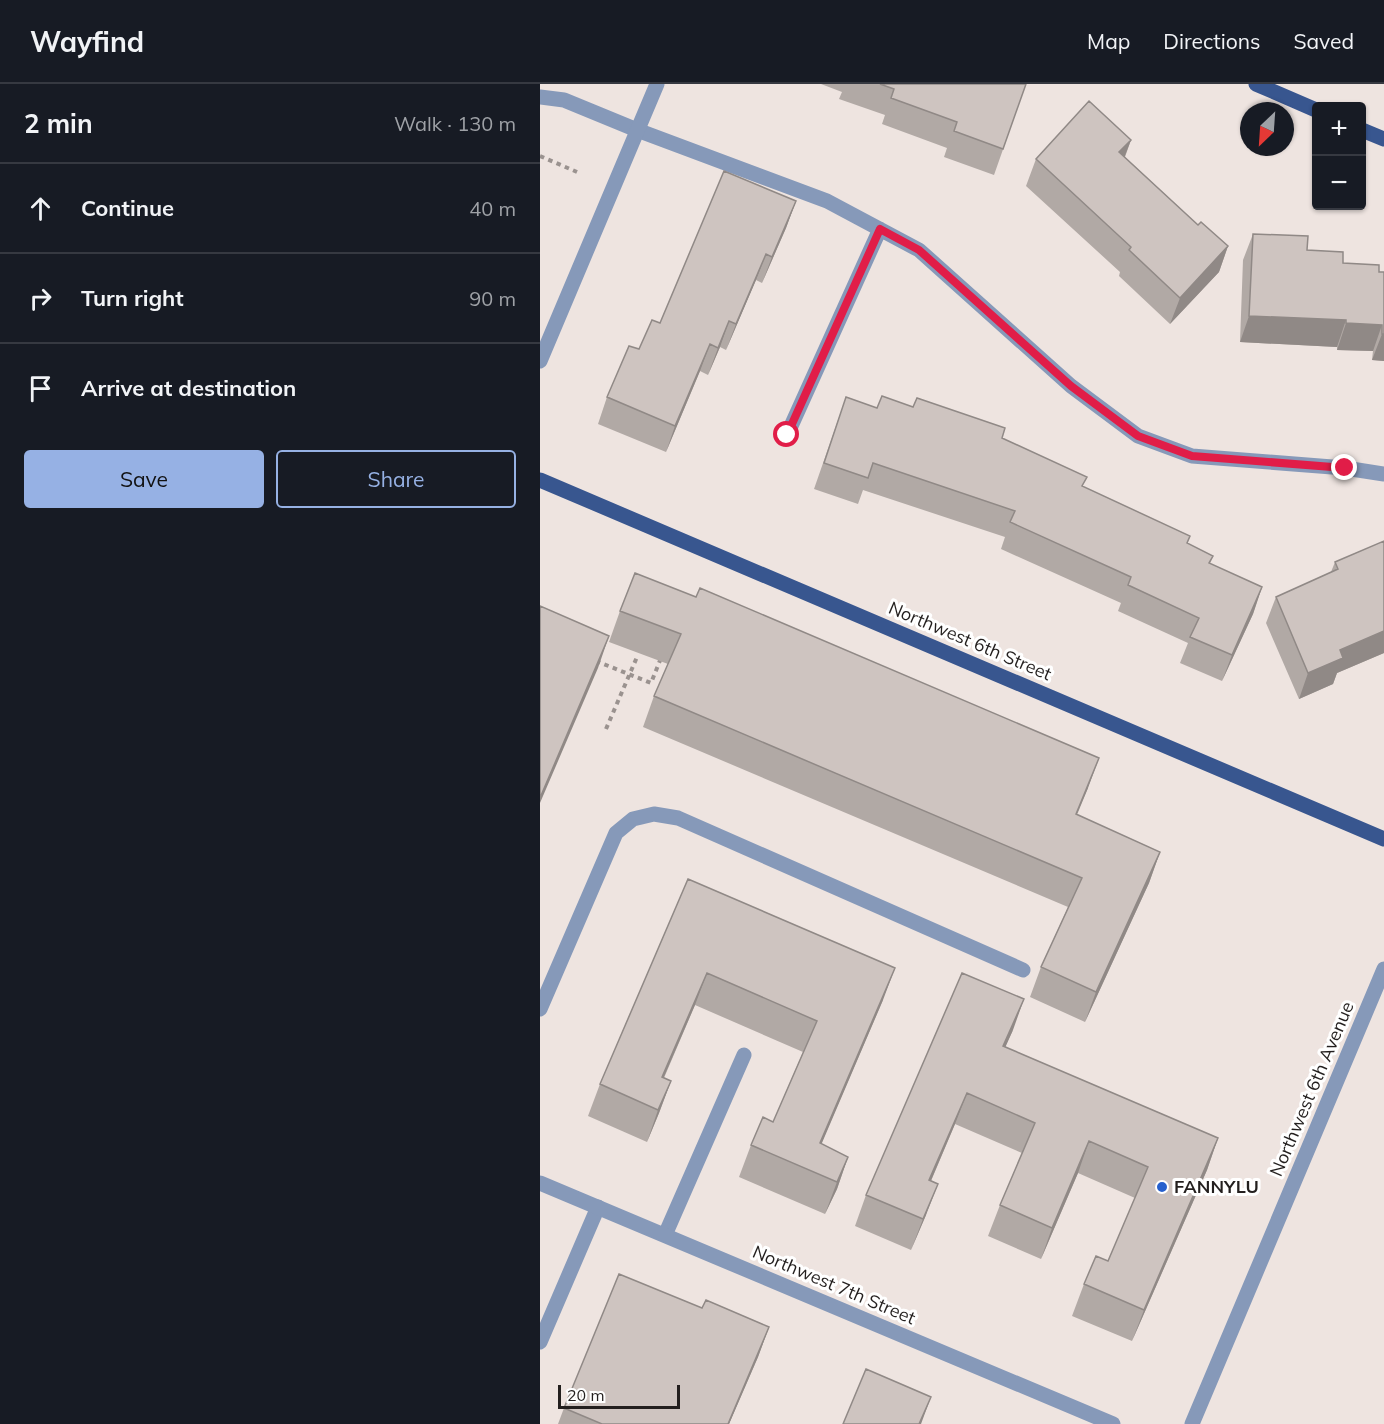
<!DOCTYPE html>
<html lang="en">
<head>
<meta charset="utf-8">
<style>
	body { margin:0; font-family:Mulish,sans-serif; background:#20242c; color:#f1f3f6 }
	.controls { position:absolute; right:18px; top:18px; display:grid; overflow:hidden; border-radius:6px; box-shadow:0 2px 4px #0004 }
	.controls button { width:54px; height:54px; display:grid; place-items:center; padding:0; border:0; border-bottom:2px solid #363941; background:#171b24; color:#f1f3f6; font:30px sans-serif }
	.compass { position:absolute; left:700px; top:18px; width:54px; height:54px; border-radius:50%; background:#171b24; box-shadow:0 2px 4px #0004; rotate:205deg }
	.scale { position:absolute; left:18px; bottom:15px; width:122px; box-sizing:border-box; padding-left:6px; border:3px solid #231f1e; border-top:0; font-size:16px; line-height:21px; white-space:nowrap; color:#231f1e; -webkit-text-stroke:4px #fff; paint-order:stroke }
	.stop { position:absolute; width:18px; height:18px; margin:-14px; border:4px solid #e11d48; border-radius:50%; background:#fff }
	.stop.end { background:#e11d48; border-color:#fff; box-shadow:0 2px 6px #0008 }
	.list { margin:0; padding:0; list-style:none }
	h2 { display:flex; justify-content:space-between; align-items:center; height:78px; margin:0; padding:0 24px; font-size:26px }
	h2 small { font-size:20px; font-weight:400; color:#9ea1a6 }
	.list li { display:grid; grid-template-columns:39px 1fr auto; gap:18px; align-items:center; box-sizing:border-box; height:90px; padding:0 24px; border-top:2px solid #363941 }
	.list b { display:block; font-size:22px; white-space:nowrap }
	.list em { font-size:20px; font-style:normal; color:#9ea1a6 }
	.actions { display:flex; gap:12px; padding:18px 24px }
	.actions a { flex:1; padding:14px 0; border:2px solid #96b1e4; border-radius:6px; text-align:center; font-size:21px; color:#96b1e4 }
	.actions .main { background:#96b1e4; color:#111 }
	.icon { flex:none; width:33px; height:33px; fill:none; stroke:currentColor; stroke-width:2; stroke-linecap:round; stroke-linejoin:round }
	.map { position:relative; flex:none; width:844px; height:1340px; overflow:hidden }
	header { display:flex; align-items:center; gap:36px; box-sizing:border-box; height:84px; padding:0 30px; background:#171b24; border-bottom:2px solid #363941 }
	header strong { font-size:28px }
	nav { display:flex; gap:33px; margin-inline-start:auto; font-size:21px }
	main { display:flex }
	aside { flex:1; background:#171b24 }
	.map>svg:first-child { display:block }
</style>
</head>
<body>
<header>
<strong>Wayfind</strong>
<nav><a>Map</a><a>Directions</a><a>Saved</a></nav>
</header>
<main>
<aside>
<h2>2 min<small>Walk · 130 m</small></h2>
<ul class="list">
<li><svg class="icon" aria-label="ahead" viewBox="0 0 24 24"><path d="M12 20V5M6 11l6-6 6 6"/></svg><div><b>Continue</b></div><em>40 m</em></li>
<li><svg class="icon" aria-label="right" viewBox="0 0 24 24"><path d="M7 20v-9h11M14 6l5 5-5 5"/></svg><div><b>Turn right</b></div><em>90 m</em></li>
<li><svg class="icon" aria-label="arrive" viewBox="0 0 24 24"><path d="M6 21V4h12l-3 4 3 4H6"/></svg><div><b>Arrive at destination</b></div></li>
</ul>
<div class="actions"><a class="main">Save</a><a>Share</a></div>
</aside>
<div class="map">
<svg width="844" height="1340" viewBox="0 0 844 1340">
	<rect width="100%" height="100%" fill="#eee4e0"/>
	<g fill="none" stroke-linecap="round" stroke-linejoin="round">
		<path stroke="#9a928f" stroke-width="4" stroke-dasharray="4.5 4.5" stroke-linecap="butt" d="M 0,72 L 37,88
			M 56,577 L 111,599 L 121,574
			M 66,645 L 97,573"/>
		<path stroke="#8699b9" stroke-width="15" d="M 0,13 L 24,16 L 97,46 L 287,117 L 379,166 L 531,302 L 598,352 L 652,372 L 805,384 L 844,390
			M 247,351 L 340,145
			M 0,925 L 76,749 L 93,735 L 114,730 L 138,734 L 483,886
			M 125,1151 L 204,971
			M 0,1258 L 58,1123"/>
		<path stroke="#8699b9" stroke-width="15" d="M 0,277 L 117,0
			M 0,1099 L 573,1340
			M 652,1340 L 844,885"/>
		<path stroke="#38568f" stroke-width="15" d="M 716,0 L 776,26
			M 822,46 L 844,55
			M 0,396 L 844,755"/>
	</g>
	<path fill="#b1a9a5" d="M 281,0 L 486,0 L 454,91 L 404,73 L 407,64 L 342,40 L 345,31 L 299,15 L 302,8 Z
		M 591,56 L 585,73 L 658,141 L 688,162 L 679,188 L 630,240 L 579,192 L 580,188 L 486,102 L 496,75 Z
		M 256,117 L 246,144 L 222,199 L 216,196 L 186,266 L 180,263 L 168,291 L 160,287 L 126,368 L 58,340 L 67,313 L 99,265 L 120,239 Z
		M 713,150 L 767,166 L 803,179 L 839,188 L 844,188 L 844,277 L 832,276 L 833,267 L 797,266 L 797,263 L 700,258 L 703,176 Z
		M 306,313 L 337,324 L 462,354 L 543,403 L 650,452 L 647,460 L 673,472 L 670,480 L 722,503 L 713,530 L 682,597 L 640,579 L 648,559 L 578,527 L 581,519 L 461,465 L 465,453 L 323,406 L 318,420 L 274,405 Z
		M 844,457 L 844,569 L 797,589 L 793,600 L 759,615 L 726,539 L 736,513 L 791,488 L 795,478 Z
		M 80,527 L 548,704 L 537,731 L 620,768 L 609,799 L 545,938 L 490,913 L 501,883 L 528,823 L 103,643 L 114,612 L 128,580 L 69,558 Z
		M 148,795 L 343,916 L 281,1060 L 308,1073 L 297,1105 L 285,1130 L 199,1093 L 211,1061 L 233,1038 L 263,968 L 155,921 L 124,994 L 131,997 L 119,1029 L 107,1058 L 48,1032 L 60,1000 Z
		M 473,946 L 465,963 L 678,1054 L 667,1086 L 592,1257 L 532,1232 L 544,1200 L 568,1177 L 595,1114 L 538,1089 L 501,1175 L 448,1152 L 460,1121 L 482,1069 L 415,1040 L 391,1097 L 386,1131 L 371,1166 L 315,1142 L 326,1111 Z
		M 162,1224 L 229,1243 L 218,1273 L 189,1340 L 18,1340 L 24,1324 Z"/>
	<path fill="#908986" d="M 591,56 L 581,82 L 579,68 Z
		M 256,117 L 246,144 L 222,199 L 232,173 Z
		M 688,162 L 679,188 L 630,240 L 640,214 Z
		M 226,170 L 216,196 L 186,266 L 196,240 Z
		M 709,232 L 806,236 L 797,263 L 700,258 Z
		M 189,237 L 180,263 L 168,291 L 178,264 Z
		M 806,239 L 842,241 L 833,267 L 797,266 Z
		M 842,250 L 844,250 L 844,277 L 832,276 Z
		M 170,260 L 160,287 L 126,368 L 135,342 Z
		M 722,503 L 713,530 L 682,597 L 692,571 Z
		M 844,547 L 844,569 L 797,589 L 793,600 L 759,615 L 768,589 L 800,566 Z
		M 69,552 L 58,584 L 0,719 L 0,714 Z
		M 559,674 L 548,704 L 524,760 L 536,730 Z
		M 620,768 L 609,799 L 545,938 L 556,908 Z
		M 355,884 L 343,916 L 270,1087 L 280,1059 Z
		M 167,889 L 155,921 L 110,1025 L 122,993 Z
		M 484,915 L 473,946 L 452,993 L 463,962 Z
		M 131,997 L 119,1029 L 107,1058 L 118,1026 Z
		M 427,1009 L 415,1040 L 378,1127 L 389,1096 Z
		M 678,1054 L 667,1086 L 592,1257 L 604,1226 Z
		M 549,1057 L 538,1089 L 501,1175 L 512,1144 Z
		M 308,1073 L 297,1105 L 285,1130 L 297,1098 Z
		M 398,1100 L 386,1131 L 371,1166 L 383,1135 Z
		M 229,1243 L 218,1273 L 189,1340 L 188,1340 Z
		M 391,1313 L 381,1340 L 379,1340 Z"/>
	<path fill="#cec4c0" stroke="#908986" stroke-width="1.5" d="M 340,0 L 486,0 L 463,65 L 414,47 L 417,38 L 351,14 L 354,5 Z
		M 549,17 L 591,56 L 579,68 L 658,141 L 661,138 L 688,162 L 640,214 L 589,166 L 591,163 L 496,75 Z
		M 184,87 L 256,117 L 232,173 L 226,170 L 196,240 L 189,237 L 178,264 L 170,260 L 135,342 L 67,313 L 89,262 L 99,265 L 112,236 L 120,239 Z
		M 713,150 L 768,152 L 767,166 L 803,168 L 803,179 L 839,181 L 839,188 L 844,188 L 844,250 L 842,250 L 842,241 L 806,239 L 806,236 L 709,232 Z
		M 342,312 L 373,323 L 377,314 L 465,344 L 462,354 L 547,393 L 542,402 L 650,452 L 647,459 L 673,472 L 669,479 L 722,503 L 692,571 L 650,553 L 659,534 L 588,501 L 591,493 L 470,438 L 475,427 L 333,379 L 328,394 L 284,379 L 306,313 L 337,324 Z
		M 844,457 L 844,547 L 800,566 L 803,574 L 768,589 L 736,513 L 798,485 L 795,478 Z
		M 95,489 L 156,513 L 160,504 L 559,674 L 536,730 L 620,768 L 556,908 L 501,883 L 542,794 L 114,612 L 141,550 L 80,527 Z
		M 0,522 L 69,552 L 0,714 Z
		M 148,795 L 355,884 L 280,1059 L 308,1073 L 297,1098 L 211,1061 L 223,1033 L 233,1038 L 277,937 L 167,889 L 122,993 L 131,997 L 118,1026 L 60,1000 Z
		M 422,889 L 484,915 L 463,962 L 678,1054 L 604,1226 L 544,1200 L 556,1172 L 568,1177 L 608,1083 L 549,1057 L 512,1144 L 460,1121 L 495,1039 L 427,1009 L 389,1096 L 398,1100 L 383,1135 L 326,1111 Z
		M 79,1190 L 162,1224 L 166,1216 L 229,1243 L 188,1340 L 62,1340 L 24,1324 Z
		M 326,1285 L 391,1313 L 379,1340 L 303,1340 Z"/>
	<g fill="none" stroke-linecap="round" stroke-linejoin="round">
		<path stroke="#e11d48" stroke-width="8" d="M 247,351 L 340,145 L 379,166 L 531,302 L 598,352 L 652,372 L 805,384"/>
	</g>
	<circle fill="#2660cd" stroke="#fff" stroke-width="2" cx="622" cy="1103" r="6"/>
	<g text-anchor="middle" stroke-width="6" stroke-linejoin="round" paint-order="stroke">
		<g font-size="18" fill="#231f1e" stroke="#fff">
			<text transform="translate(430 557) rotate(23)" y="6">Northwest 6th Street</text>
			<text transform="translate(772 1005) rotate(-67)" y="6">Northwest 6th Avenue</text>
			<text transform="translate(294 1201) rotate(23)" y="6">Northwest 7th Street</text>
		</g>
		<g font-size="18" font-weight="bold" fill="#231f1e" stroke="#fff" text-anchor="start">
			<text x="634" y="1109">FANNYLU</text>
		</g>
	</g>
</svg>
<div class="controls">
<button>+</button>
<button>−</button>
</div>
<svg class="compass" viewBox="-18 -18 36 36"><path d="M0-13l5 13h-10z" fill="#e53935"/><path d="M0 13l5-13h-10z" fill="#9ea1a6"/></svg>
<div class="scale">20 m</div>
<div class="stop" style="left:247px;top:351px"></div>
<div class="stop end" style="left:805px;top:384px"></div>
</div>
</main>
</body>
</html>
